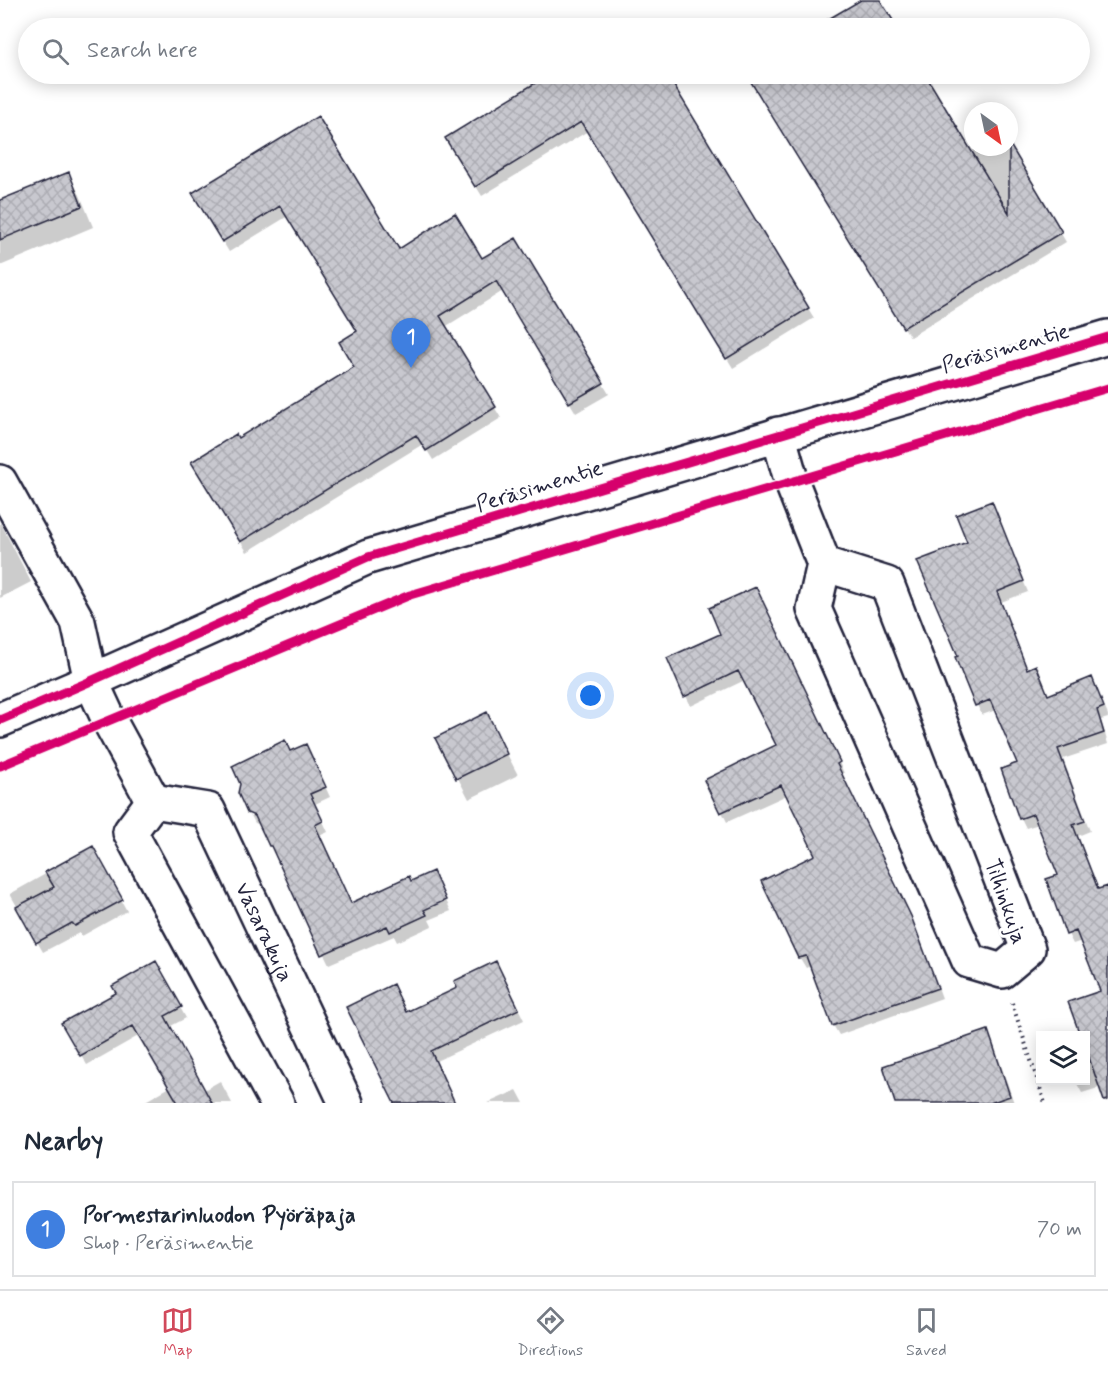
<!DOCTYPE html>
<html lang="en">
<head>
<meta charset="utf-8">
<style>
	body { margin:0; font-family:Mynerve,sans-serif; background:#f6f6f7; color:#1f2937 }
	.controls { position:absolute; right:18px; bottom:18px; display:grid; overflow:hidden; border-radius:0px; box-shadow:0 3px 15px #0003 }
	.controls button { width:54px; height:54px; display:grid; place-items:center; padding:0; border:0; border-bottom:2px solid #e0e1e3; background:#fff; color:#1f2937; font:30px sans-serif }
	.compass { position:absolute; left:964px; top:102px; width:54px; height:54px; border-radius:50%; background:#fff; box-shadow:0 3px 15px #0003; rotate:147deg }
	.you { position:absolute; left:591px; top:696px; width:21px; height:21px; margin:-15px; border:4px solid #fff; border-radius:50%; background:#1a73e8; box-shadow:0 0 0 9px #1a73e833 }
	.badge { display:grid; place-items:center; width:39px; height:39px; border-radius:50%; background:#d1495b; color:#fff; font-size:20px; font-weight:700 }
	.pin { position:absolute; translate:-50% -50px; filter:drop-shadow(0 2px 3px #0008) }
	.pin::after { content:''; position:absolute; top:32px; width:21px; height:18px; background:inherit; clip-path:polygon(0 0,100% 0,50% 100%) }
	.list { margin:0; padding:0; list-style:none }
	h2 { display:flex; justify-content:space-between; align-items:center; height:78px; margin:0; padding:0 24px; font-size:26px }
	h2 small { font-size:20px; font-weight:400; color:#747a83 }
	.list li { display:grid; grid-template-columns:39px 1fr auto; gap:18px; align-items:center; box-sizing:border-box; height:96px; margin:0 12px 12px; padding:0 12px; border:2px solid #e0e1e3; border-radius:0px }
	.list b { display:block; font-size:22px; white-space:nowrap }
	.list p { margin:0; font-size:20px; white-space:nowrap; color:#747a83 }
	.list em { font-size:20px; font-style:normal; color:#747a83 }
	.icon { flex:none; width:33px; height:33px; fill:none; stroke:currentColor; stroke-width:2; stroke-linecap:round; stroke-linejoin:round }
	.map { position:relative; flex:none; width:1108px; height:1103px; overflow:hidden }
	.search { position:absolute; background:#fff; box-shadow:0 3px 15px #0003; left:18px; right:18px; top:18px; height:66px; display:flex; align-items:center; gap:15px; box-sizing:border-box; padding:0 21px; border-radius:33px; color:#747a83; font-size:22px }
	.sheet { height:186px; background:#fff }
	nav { display:flex; justify-content:space-around; align-items:center; box-sizing:border-box; height:84px; border-top:2px solid #e0e1e3; background:#fff; font-size:16px; color:#747a83 }
	nav a { display:grid; justify-items:center; gap:3px }
	nav .on { color:#d1495b }
	.map>svg:first-child { display:block }
</style>
</head>
<body>
<div class="map">
<svg width="1108" height="1103" viewBox="0 0 1108 1103">
	<defs>
		<pattern id="building-cross-hatch" width="8" height="8" patternUnits="userSpaceOnUse" patternTransform="scale(1.5)"><rect width="8" height="8" fill="#c8c8cf"/><path d="M0 0l8 8M0 8l8-8" fill="none" stroke="#acacb3"/></pattern>
	</defs>
	<rect width="100%" height="100%" fill="#fff"/>
	<filter id="ink" filterUnits="userSpaceOnUse"><feTurbulence type="fractalNoise" baseFrequency=".0167" numOctaves="2"/><feDisplacementMap in="SourceGraphic" scale="12" xChannelSelector="R" yChannelSelector="G"/><feConvolveMatrix kernelMatrix="1 2 1 2 8 2 1 2 1" color-interpolation-filters="sRGB"/></filter>
	<g filter="url(#ink)">
		<path fill="#0003" d="M 864,0 L 879,0 L 896,28 L 816,28 Z
			M 635,23 L 638,28 L 625,28 Z
			M 552,74 L 665,74 L 814,318 L 733,368 L 588,131 L 482,196 L 447,139 Z
			M 748,74 L 923,74 L 970,152 L 978,147 L 1009,146 L 1066,242 L 910,337 Z
			M 317,118 L 399,251 L 482,260 L 516,240 L 609,394 L 576,413 L 503,291 L 445,327 L 501,418 L 433,460 L 423,444 L 247,552 L 193,463 L 238,440 L 356,368 L 359,332 L 288,216 L 229,252 L 194,194 Z
			M 68,174 L 80,195 L 93,227 L 0,266 L 0,202 Z
			M 991,503 L 1028,592 L 1001,602 L 1028,670 L 1035,667 L 1049,696 L 1092,679 L 1108,715 L 1108,718 L 1101,720 L 1108,744 L 1063,759 L 1090,831 L 1078,836 L 1099,891 L 1108,888 L 1108,949 L 1082,941 L 1073,944 L 1068,934 L 1060,875 L 1039,824 L 1026,828 L 1021,818 L 1019,764 L 996,710 L 982,715 L 977,705 L 960,657 L 969,542 Z
			M 0,522 L 31,582 L 0,598 Z
			M 761,599 L 844,773 L 841,775 L 916,928 L 942,998 L 839,1035 L 833,1025 L 811,966 L 806,968 L 800,958 L 763,882 L 817,856 L 787,795 L 727,822 L 722,812 L 778,746 L 745,680 L 691,706 L 686,696 L 722,634 Z
			M 486,714 L 518,775 L 469,799 L 437,738 Z
			M 291,753 L 311,756 L 330,797 L 315,804 L 328,832 L 319,836 L 351,905 L 411,883 L 438,883 L 451,911 L 429,920 L 432,926 L 397,942 L 394,936 L 329,964 L 261,825 L 255,823 L 249,812 Z
			M 92,848 L 127,911 L 82,936 L 79,933 L 43,952 L 10,894 Z
			M 155,963 L 186,1018 L 169,1027 L 204,1090 L 220,1081 L 232,1103 L 142,1103 L 170,1087 L 140,1035 L 87,1065 L 63,1024 L 118,993 Z
			M 501,973 L 524,1020 L 436,1061 L 455,1103 L 395,1103 L 399,996 L 407,1014 Z
			M 1108,990 L 1108,1085 L 1082,1093 L 1075,1080 L 1086,1080 L 1086,1036 L 1082,1036 L 1070,1003 Z
			M 988,1032 L 993,1042 L 1014,1103 L 897,1103 Z
			M 517,1090 L 524,1103 L 488,1103 Z"/>
		<path fill="url(#building-cross-hatch)" stroke="#22223b" stroke-width="1.5" d="M 861,0 L 880,0 L 898,28 L 813,28 Z
			M 550,74 L 667,74 L 809,308 L 726,359 L 581,122 L 475,187 L 445,138 Z
			M 746,74 L 925,74 L 1009,213 L 1009,143 L 1062,232 L 903,328 Z
			M 318,116 L 399,249 L 455,213 L 482,258 L 516,238 L 604,383 L 569,403 L 496,281 L 440,316 L 496,407 L 426,451 L 416,435 L 240,542 L 191,462 L 236,434 L 238,438 L 354,367 L 339,342 L 357,331 L 280,206 L 222,242 L 192,193 Z
			M 69,172 L 82,206 L 0,240 L 0,200 Z
			M 992,501 L 1024,581 L 997,592 L 1027,669 L 1036,665 L 1048,695 L 1092,677 L 1104,707 L 1097,710 L 1104,733 L 1058,749 L 1085,821 L 1073,825 L 1098,889 L 1108,886 L 1108,1100 L 1104,1101 L 1086,1049 L 1086,1035 L 1080,1035 L 1068,1002 L 1100,991 L 1076,931 L 1066,935 L 1046,879 L 1058,875 L 1033,814 L 1019,819 L 1001,769 L 1017,763 L 990,700 L 975,706 L 955,657 L 958,656 L 917,561 L 967,542 L 956,515 Z
			M 756,587 L 840,762 L 837,764 L 911,916 L 938,988 L 832,1026 L 806,956 L 798,958 L 761,881 L 815,855 L 781,785 L 720,813 L 704,780 L 776,745 L 738,671 L 684,697 L 667,658 L 720,634 L 709,608 Z
			M 487,712 L 507,754 L 456,779 L 435,738 Z
			M 285,740 L 290,751 L 306,744 L 326,787 L 310,794 L 323,821 L 315,825 L 351,903 L 409,876 L 411,881 L 433,871 L 446,900 L 424,910 L 427,915 L 390,932 L 387,926 L 321,955 L 271,846 L 269,846 L 255,816 L 247,813 L 238,793 L 240,784 L 232,766 Z
			M 93,846 L 123,900 L 75,926 L 72,923 L 36,943 L 16,907 L 54,887 L 45,872 Z
			M 156,961 L 182,1007 L 165,1016 L 212,1103 L 178,1103 L 133,1026 L 80,1056 L 61,1023 L 116,993 L 112,986 Z
			M 496,961 L 519,1009 L 431,1051 L 455,1103 L 394,1103 L 346,1007 L 393,984 L 406,1012 L 457,988 L 454,981 Z
			M 988,1030 L 1010,1096 L 990,1103 L 895,1103 L 883,1066 Z"/>
		<g fill="none" stroke-linecap="round" stroke-linejoin="round">
			<defs>
				<g id="minor">
					<path d="M 778,434 L 792,483 L 824,564 L 814,609 L 969,961 L 1002,971 L 1028,949 L 887,584 L 824,564"/>
					<path d="M 0,482 L 78,622 L 91,681 L 110,722 L 153,801"/>
					<path d="M 0,720 L 91,681 L 368,557 L 1108,337"/>
					<path id="s1" d="M 153,801 L 208,810 L 346,1103"/>
					<path d="M 153,801 L 130,832 L 277,1103"/>
				</g>
			</defs>
			<use href="#minor" stroke="#22223b" stroke-width="38"/>
			<path stroke="#22223b" stroke-width="4" stroke-dasharray="1.5 4.5" stroke-linecap="butt" d="M 1012,1003 L 1045,1103"/>
			<use href="#minor" stroke="#fff" stroke-width="33"/>
			<defs>
				<path id="cycleway" d="M 0,720 L 91,681 L 368,557 L 1108,337
					M 0,766 L 410,595 L 1108,388"/>
			</defs>
			<use href="#cycleway" stroke="#fff" stroke-width="13"/>
			<use href="#cycleway" stroke="#d6006c" stroke-width="9"/>
		</g>
	</g>
	<g text-anchor="middle" stroke-width="6" stroke-linejoin="round" paint-order="stroke">
		<g font-size="22" fill="#22223b" stroke="#fff">
			<text transform="translate(1005 347) rotate(-16)" y="8">Peräsimentie</text>
			<text transform="translate(539 485) rotate(-17)" y="8">Peräsimentie</text>
			<text transform="translate(1007 901) rotate(71)" y="8">Tilhinkuja</text>
			<text dy="8" stroke="none"><textPath href="#s1" startOffset="190">Vasarakuja</textPath></text>
		</g>
	</g>
</svg>
<div class="controls">
<button><svg class="icon" aria-label="layers" viewBox="0 0 24 24"><path d="M12 4l9 5-9 5-9-5zM3 14l9 5 9-5"/></svg></button>
</div>
<svg class="compass" viewBox="-18 -18 36 36"><path d="M0-13l5 13h-10z" fill="#e53935"/><path d="M0 13l5-13h-10z" fill="#747a83"/></svg>
<div class="you"></div>
<div class="pin badge" style="left:411px;top:368px;background:#3f7fe0">1</div>
<div class="search"><svg class="icon" aria-label="search" viewBox="0 0 24 24"><circle cx="10" cy="10" r="6"/><path d="M15 15l6 6"/></svg>Search here</div>
</div>
<section class="sheet">
<h2>Nearby<small></small></h2>
<ul class="list">
<li><span class="badge" style="background:#3f7fe0">1</span><div><b>Pormestarinluodon Pyöräpaja</b><p>Shop · Peräsimentie</p></div><em>70 m</em></li>
</ul>
</section>
<nav>
<a class="on"><svg class="icon" aria-label="map" viewBox="0 0 24 24"><path d="M3 6l6-2 6 2 6-2v14l-6 2-6-2-6 2zM9 4v14M15 6v14"/></svg>Map</a>
<a><svg class="icon" aria-label="directions" viewBox="0 0 24 24"><path d="M12 3l9 9-9 9-9-9zM9 14v-3h6M13 9l2 2-2 2"/></svg>Directions</a>
<a><svg class="icon" aria-label="saved" viewBox="0 0 24 24"><path d="M7 4h10v16l-5-4-5 4z"/></svg>Saved</a>
</nav>
</body>
</html>
